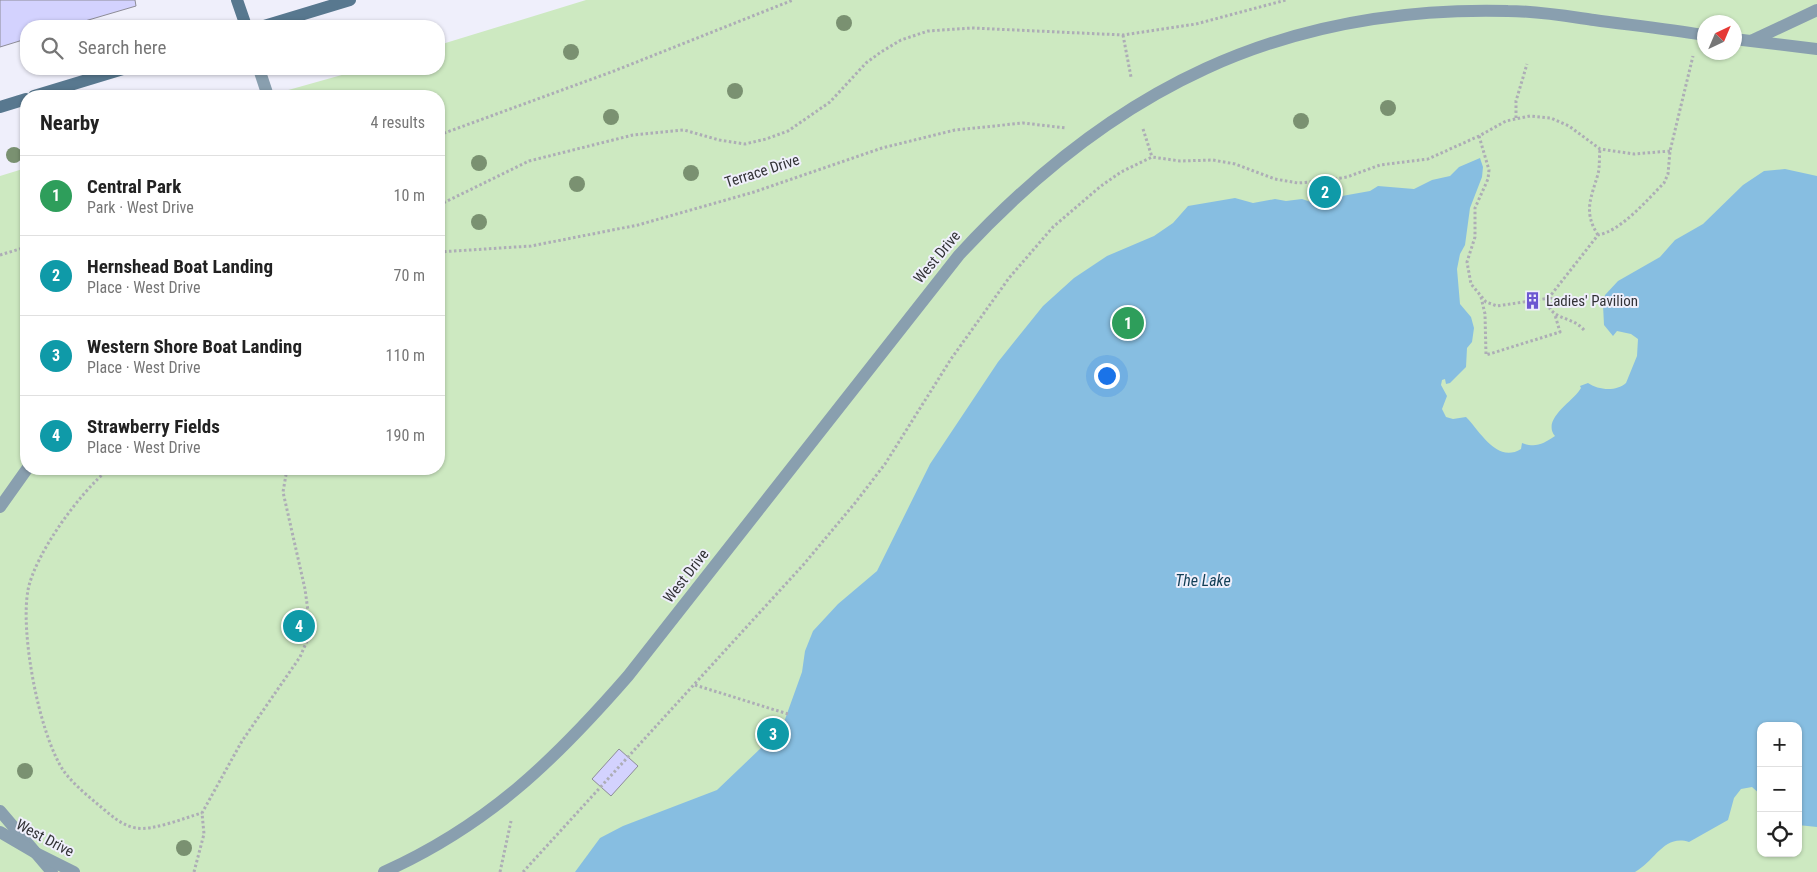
<!DOCTYPE html>
<html lang="en">
<head>
<meta charset="utf-8">
<style>
	body { margin:0; font-family:"Roboto Condensed",sans-serif; background:#f6f6f6; color:#222 }
	.controls { position:absolute; right:15px; bottom:15px; display:grid; overflow:hidden; border-radius:10px; box-shadow:0 1px 4px #0004 }
	.controls button { width:45px; height:45px; display:grid; place-items:center; padding:0; border:0; border-bottom:1px solid #e0e0e0; background:#fff; color:#222; font:25px sans-serif }
	.compass { position:absolute; left:1697px; top:15px; width:45px; height:45px; border-radius:50%; background:#fff; box-shadow:0 1px 4px #0004; rotate:44deg }
	.you { position:absolute; left:1106px; top:375px; width:18px; height:18px; margin:-12px; border:4px solid #fff; border-radius:50%; background:#1a73e8; box-shadow:0 0 0 8px #1a73e833 }
	.badge { display:grid; place-items:center; width:32px; height:32px; border-radius:50%; background:#6c57d1; color:#fff; font-size:16px; font-weight:700 }
	.pin { position:absolute; translate:-50% -50%; border:2px solid #fff; box-shadow:0 1px 5px #0006 }
	.list { margin:0; padding:0; list-style:none }
	h2 { display:flex; justify-content:space-between; align-items:center; height:65px; margin:0; padding:0 20px; font-size:21px }
	h2 small { font-size:16px; font-weight:400; color:#767676 }
	.list li { display:grid; grid-template-columns:32px 1fr auto; gap:15px; align-items:center; box-sizing:border-box; height:80px; padding:0 20px; border-top:1px solid #e0e0e0 }
	.list b { display:block; font-size:19px; white-space:nowrap }
	.list p { margin:0; font-size:16px; white-space:nowrap; color:#767676 }
	.list em { font-size:16px; font-style:normal; color:#767676 }
	.icon { flex:none; width:28px; height:28px; fill:none; stroke:currentColor; stroke-width:2; stroke-linecap:round; stroke-linejoin:round }
	.map { position:relative; flex:none; width:1817px; height:872px; overflow:hidden }
	.search { position:absolute; background:#fff; box-shadow:0 1px 4px #0004; left:20px; top:20px; width:425px; height:55px; display:flex; align-items:center; gap:12px; box-sizing:border-box; padding:0 18px; border-radius:20px; color:#767676; font-size:19px }
	.panel { position:absolute; background:#fff; box-shadow:0 1px 4px #0004; left:20px; top:90px; width:425px; height:385px; border-radius:20px }
	.map>svg:first-child { display:block }
</style>
</head>
<body>
<div class="map">
<svg width="1817" height="872" viewBox="0 0 1817 872">
	<rect width="100%" height="100%" fill="#efeffb"/>
	<path fill="#cde9c1" fill-rule="evenodd" d="M 586,0 L 1817,0 L 1817,872 L 0,872 L 0,176 L 26,168 L 26,469 L 439,469 L 439,96 L 267,96 L 363,69 L 439,69 L 439,45 ZM 1704,22 L 1734,22 L 1734,52 L 1704,52 ZM 1761,726 L 1798,726 L 1798,853 L 1761,853 Z"/>
	<path fill="#87bee1" d="M 1480,158 L 1483,167 L 1482,177 L 1470,208 L 1465,245 L 1460,254 L 1457,269 L 1460,304 L 1471,317 L 1474,328 L 1472,342 L 1467,348 L 1466,367 L 1450,383 L 1446,384 L 1445,379 L 1442,380 L 1441,385 L 1447,396 L 1442,409 L 1446,417 L 1453,419 L 1466,417 C 1480,431 1497,464 1521,449 L 1522,443 C 1536,448 1543,444 1555,436 C 1541,419 1574,401 1581,388 L 1580,386 L 1588,383 C 1598,390 1616,392 1626,383 L 1637,356 L 1638,339 L 1631,334 L 1617,331 L 1613,336 L 1604,325 L 1603,305 L 1605,295 L 1618,281 L 1660,257 L 1675,240 L 1703,224 L 1743,185 L 1764,171 L 1785,169 L 1817,176 L 1817,827 L 1798,825 L 1798,726 L 1761,726 L 1761,795 L 1752,787 L 1741,789 L 1734,798 L 1728,820 L 1689,842 C 1664,834 1655,861 1635,872 L 575,872 L 600,838 L 623,826 L 717,790 L 762,747 L 784,722 L 802,672 L 805,651 L 813,631 L 838,604 L 877,571 L 930,464 L 998,362 L 1043,306 L 1074,278 L 1107,256 L 1154,236 L 1173,223 L 1188,206 L 1235,198 L 1253,203 L 1275,199 L 1286,201 L 1302,199 L 1314,203 L 1336,202 L 1342,196 L 1370,191 L 1378,186 L 1414,189 L 1432,180 L 1450,176 L 1459,167 Z"/>
	<path fill="#d3d2fe" stroke="#8d8c97" d="M 0,0 L 135,0 L 136,6 L 68,26 L 26,26 L 26,39 L 0,47 Z
		M 619,749 L 638,766 L 611,796 L 592,779 Z"/>
	<g fill="none" stroke-linecap="round" stroke-linejoin="round">
		<path stroke="#adadb6" stroke-width="3" stroke-dasharray="2.5 2.5" stroke-linecap="butt" d="M 1123,35 L 1131,77
			M 1516,118 L 1516,101 L 1527,64
			M 1143,129 L 1152,157
			M 439,135 L 614,71 L 793,0
			M 1479,136 L 1489,170 L 1488,179 L 1475,208 L 1475,237 L 1467,262 L 1471,284 L 1486,302 L 1497,306 L 1550,298
			M 439,205 L 529,161 L 633,135 L 684,130 L 719,140 L 745,144 L 766,139 L 788,131 L 830,102 L 866,63 L 881,52 L 901,40 L 928,31 L 972,28 L 1123,35 L 1196,24 L 1286,0
			M 1598,235 C 1583,212 1591,198 1598,174 C 1600,166 1599,157 1600,149
			M 439,252 L 531,246 L 638,225 L 754,192 L 882,148 L 955,130 L 1023,123 L 1066,128
			M 0,255 L 26,247
			M 1481,297 L 1485,314 L 1486,355 L 1560,332 L 1555,315
			M 1584,330 C 1574,318 1559,320 1550,309 L 1551,295 L 1598,235 C 1621,231 1647,200 1664,183 L 1668,174 L 1670,151 L 1693,56
			M 109,469 C 80,492 35,554 28,590 C 20,633 39,733 63,770 C 73,784 88,796 101,807 C 112,816 121,825 136,828 C 153,831 184,818 202,813
			M 695,685 L 788,714
			M 194,872 L 204,834 L 202,813 L 242,741 L 300,657 L 307,641 L 310,626 L 305,589 L 283,492 L 287,469
			M 500,872 L 511,821
			M 523,872 L 804,564 L 855,503 L 885,464 L 951,359 L 1009,278 L 1053,227 L 1101,186 L 1121,172 L 1152,157 L 1180,161 L 1213,160 L 1235,164 L 1275,179 L 1298,183 L 1323,181 L 1347,177 L 1380,165 L 1428,159 L 1479,136 L 1506,121 L 1530,116 L 1551,118 L 1569,126 L 1600,149 L 1634,154 L 1670,151"/>
		<path stroke="#899faf" stroke-width="12" d="M 259,69 L 268,96
			M 0,507 L 27,469
			M 0,811 L 52,872"/>
		<path stroke="#899faf" stroke-width="12" d="M 1734,39 L 1817,49
			M 1751,41 L 1817,10
			M 0,832 L 36,853 L 74,872
			M 384,872 C 488,825 554,761 628,676 L 959,255 C 1112,89 1281,5 1508,11 C 1537,11 1566,16 1594,20 C 1631,25 1668,29 1704,35"/>
		<path stroke="#58788f" stroke-width="12" d="M 237,0 L 246,26
			M 264,26 L 350,0
			M 34,96 L 123,69
			M 0,107 L 26,99"/>
	</g>
	<g fill="#7a9171">
		<circle cx="844" cy="23" r="8"/>
		<circle cx="571" cy="52" r="8"/>
		<circle cx="735" cy="91" r="8"/>
		<circle cx="1388" cy="108" r="8"/>
		<circle cx="611" cy="117" r="8"/>
		<circle cx="1301" cy="121" r="8"/>
		<circle cx="14" cy="155" r="8"/>
		<circle cx="479" cy="163" r="8"/>
		<circle cx="691" cy="173" r="8"/>
		<circle cx="577" cy="184" r="8"/>
		<circle cx="479" cy="222" r="8"/>
		<circle cx="25" cy="771" r="8"/>
		<circle cx="184" cy="848" r="8"/>
	</g>
	<defs>
		<symbol id="building-bare" viewBox="-9 -9 18 18"><path d="M-4-6H4V6H1V3H-1V6H-4ZM-2.5-4.3h1.7v1.8h-1.7ZM.8-4.3h1.7v1.8H.8ZM-2.5-1h1.7V.8h-1.7ZM.8-1h1.7V.8H.8Z" fill="#6c57d1" stroke="#efeffb" stroke-width="2.5" paint-order="stroke"/></symbol>
	</defs>
	<g fill-rule="evenodd">
		<use href="#building-bare" x="1520" y="288" width="25" height="25"/>
	</g>
	<g text-anchor="middle" stroke-width="4" stroke-linejoin="round" paint-order="stroke">
		<g font-size="15" fill="#333337" stroke="#efeffb">
			<text transform="translate(762 171) rotate(-18)" y="5">Terrace Drive</text>
			<text transform="translate(937 257) rotate(-50)" y="5">West Drive</text>
			<text transform="translate(686 576) rotate(-52)" y="5">West Drive</text>
			<text transform="translate(45 838) rotate(28)" y="5">West Drive</text>
		</g>
		<g font-size="15" fill="#333337" stroke="#efeffb" text-anchor="start">
			<text x="1546" y="306">Ladies' Pavilion</text>
		</g>
		<g font-size="16" font-style="italic" fill="#123f57" stroke="#efeffb">
			<text x="1203" y="586">The Lake</text>
		</g>
	</g>
</svg>
<div class="controls">
<button>+</button>
<button>−</button>
<button><svg class="icon" aria-label="locate" viewBox="0 0 24 24"><circle cx="12" cy="12" r="6"/><path d="M12 2v4M12 18v4M2 12h4M18 12h4"/></svg></button>
</div>
<svg class="compass" viewBox="-18 -18 36 36"><path d="M0-13l5 13h-10z" fill="#e53935"/><path d="M0 13l5-13h-10z" fill="#767676"/></svg>
<div class="you"></div>
<div class="pin badge" style="left:1128px;top:323px;background:#2e9e5b">1</div>
<div class="pin badge" style="left:1325px;top:192px;background:#0f9aa8">2</div>
<div class="pin badge" style="left:773px;top:734px;background:#0f9aa8">3</div>
<div class="pin badge" style="left:299px;top:626px;background:#0f9aa8">4</div>
<div class="search"><svg class="icon" aria-label="search" viewBox="0 0 24 24"><circle cx="10" cy="10" r="6"/><path d="M15 15l6 6"/></svg>Search here</div>
<section class="panel">
<h2>Nearby<small>4 results</small></h2>
<ul class="list">
<li><span class="badge" style="background:#2e9e5b">1</span><div><b>Central Park</b><p>Park · West Drive</p></div><em>10 m</em></li>
<li><span class="badge" style="background:#0f9aa8">2</span><div><b>Hernshead Boat Landing</b><p>Place · West Drive</p></div><em>70 m</em></li>
<li><span class="badge" style="background:#0f9aa8">3</span><div><b>Western Shore Boat Landing</b><p>Place · West Drive</p></div><em>110 m</em></li>
<li><span class="badge" style="background:#0f9aa8">4</span><div><b>Strawberry Fields</b><p>Place · West Drive</p></div><em>190 m</em></li>
</ul>
</section>
</div>
</body>
</html>
